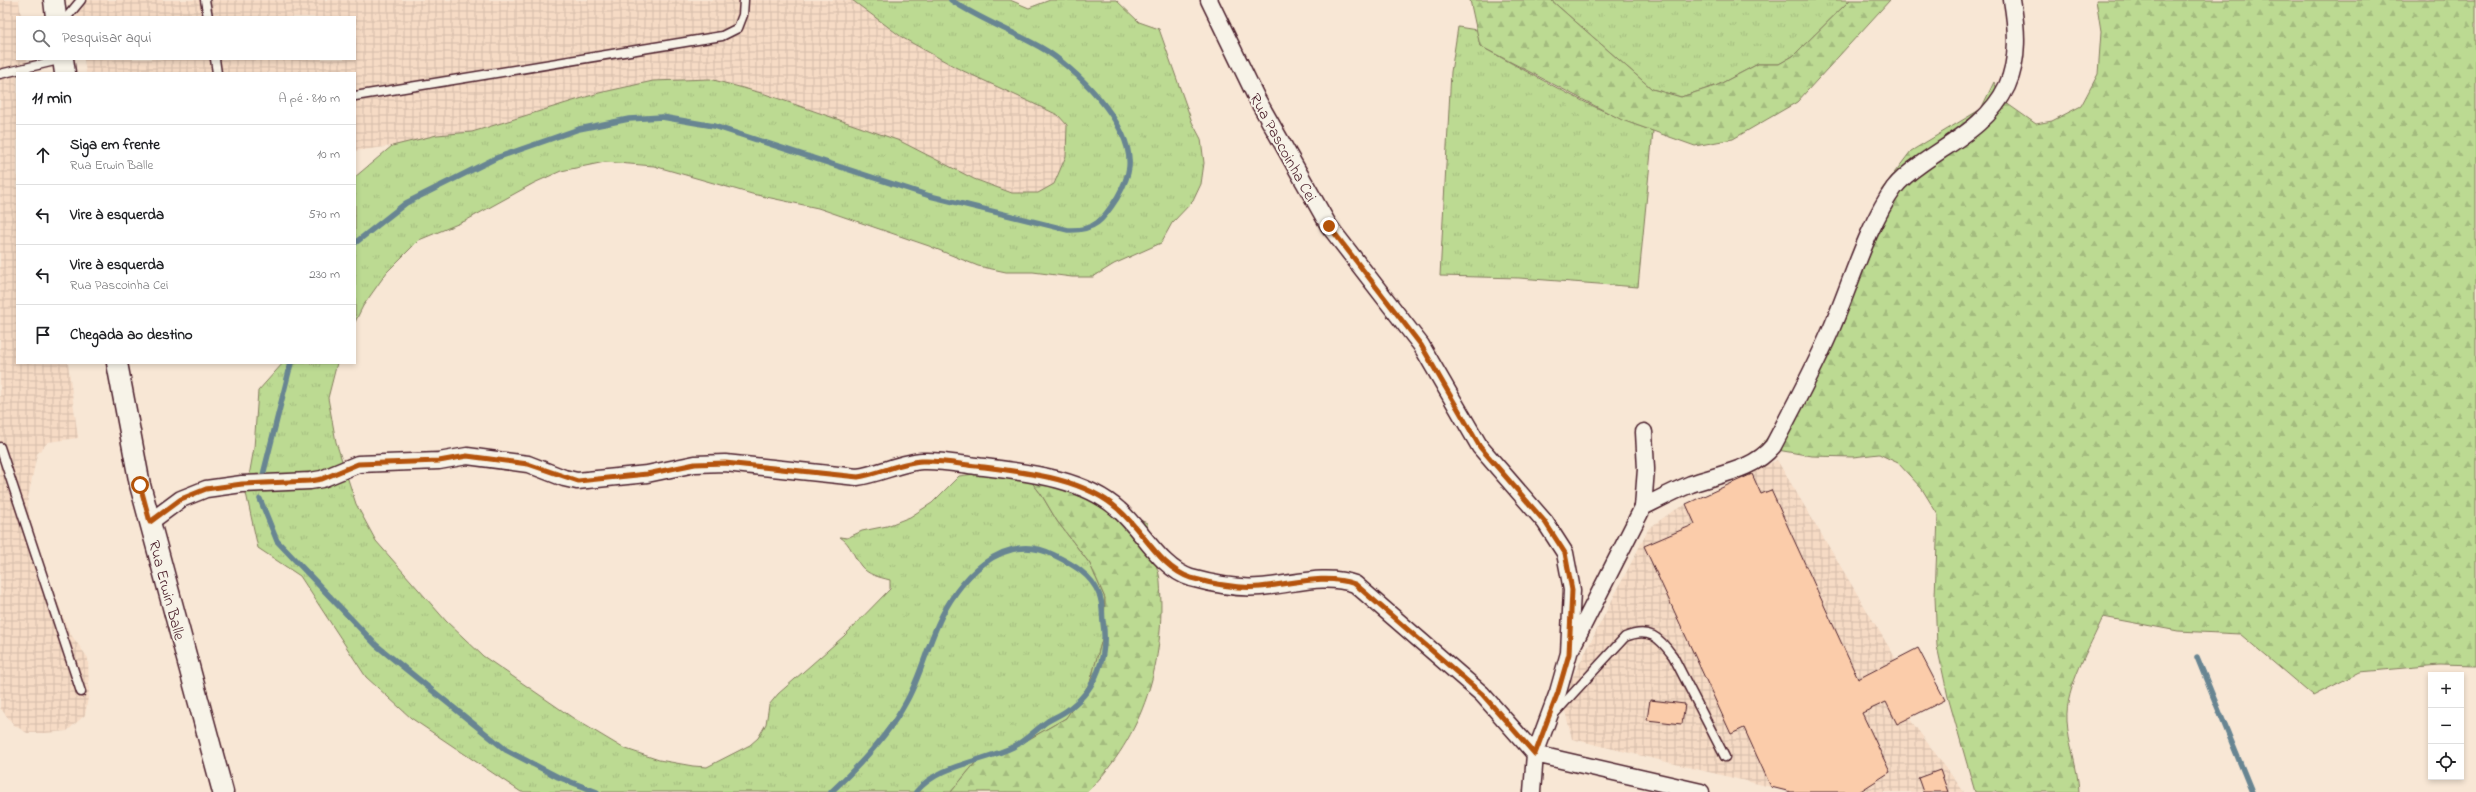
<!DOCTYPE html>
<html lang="pt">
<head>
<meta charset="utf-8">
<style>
	body { margin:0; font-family:"Indie Flower",sans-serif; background:#f2f2f2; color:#202124 }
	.controls { position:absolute; right:12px; bottom:12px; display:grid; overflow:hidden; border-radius:0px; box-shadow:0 2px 6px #0003 }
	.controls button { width:36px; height:36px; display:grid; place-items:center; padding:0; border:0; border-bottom:1px solid #e0e0e0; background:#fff; color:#202124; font:20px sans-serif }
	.stop { position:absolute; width:12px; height:12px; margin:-9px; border:3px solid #b45309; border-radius:50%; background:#fff }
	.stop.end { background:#b45309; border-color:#fff; box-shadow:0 1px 4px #0008 }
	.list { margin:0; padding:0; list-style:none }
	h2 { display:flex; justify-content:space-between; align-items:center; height:52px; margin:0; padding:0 16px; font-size:17px }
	h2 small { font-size:13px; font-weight:400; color:#757577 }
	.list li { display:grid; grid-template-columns:26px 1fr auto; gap:12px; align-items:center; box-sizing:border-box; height:60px; padding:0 16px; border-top:1px solid #e0e0e0 }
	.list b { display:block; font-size:15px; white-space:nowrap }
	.list p { margin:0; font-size:13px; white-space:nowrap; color:#757577 }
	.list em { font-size:13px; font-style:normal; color:#757577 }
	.icon { flex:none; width:22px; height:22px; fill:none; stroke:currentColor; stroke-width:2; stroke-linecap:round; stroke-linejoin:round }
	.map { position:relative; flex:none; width:2476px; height:792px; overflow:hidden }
	.search { position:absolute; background:#fff; box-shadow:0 2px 6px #0003; left:16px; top:16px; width:340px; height:44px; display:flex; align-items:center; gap:10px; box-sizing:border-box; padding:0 14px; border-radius:0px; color:#757577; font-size:15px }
	.panel { position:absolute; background:#fff; box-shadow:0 2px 6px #0003; left:16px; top:72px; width:340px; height:292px; border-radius:0px }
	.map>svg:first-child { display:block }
</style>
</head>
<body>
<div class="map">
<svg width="2476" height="792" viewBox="0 0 2476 792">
	<defs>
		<pattern id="industrial-grid" width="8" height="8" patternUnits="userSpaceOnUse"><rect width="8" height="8" fill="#f6dbc5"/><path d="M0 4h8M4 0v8" fill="none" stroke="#d4bca9"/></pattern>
		<pattern id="grass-tufts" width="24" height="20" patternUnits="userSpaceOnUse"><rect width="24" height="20" fill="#bcda92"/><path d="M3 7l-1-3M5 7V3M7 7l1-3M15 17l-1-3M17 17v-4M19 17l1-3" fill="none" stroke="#a3bb7e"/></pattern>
		<pattern id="forest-firs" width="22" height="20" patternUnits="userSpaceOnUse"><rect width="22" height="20" fill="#bcda92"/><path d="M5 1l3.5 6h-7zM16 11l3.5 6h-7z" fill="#a3bb7e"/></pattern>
	</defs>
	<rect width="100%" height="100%" fill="#f8e7d5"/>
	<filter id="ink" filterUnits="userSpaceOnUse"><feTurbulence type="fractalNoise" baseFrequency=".025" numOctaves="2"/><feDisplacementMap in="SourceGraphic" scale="8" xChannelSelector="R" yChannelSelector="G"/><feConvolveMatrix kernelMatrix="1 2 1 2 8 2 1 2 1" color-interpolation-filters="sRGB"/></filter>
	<g filter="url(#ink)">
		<path fill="url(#industrial-grid)" d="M 0,0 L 19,0 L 21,17 L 17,17 L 17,59 L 27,59 L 29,73 L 17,73 L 17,363 L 68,363 L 78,438 L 48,442 L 37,454 L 27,503 L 34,541 L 69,632 L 88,658 L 89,692 L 85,715 L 67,731 L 46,733 L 27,733 L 14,725 L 0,708 Z
			M 74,0 L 852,0 L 903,38 L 957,68 L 1058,115 L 1067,125 L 1066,156 L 1054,184 L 1038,194 L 1012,193 L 710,79 L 653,81 L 599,93 L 472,132 L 437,135 L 392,146 L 355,151 L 355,73 L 86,73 L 84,59 L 355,59 L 355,17 L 77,17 Z
			M 1777,460 L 1896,659 L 1918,648 L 1945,700 L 1909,718 L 1964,792 L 1791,792 L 1572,739 L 1563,703 L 1564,694 L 1649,528 L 1673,511 Z"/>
		<path fill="url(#grass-tufts)" stroke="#837c5e" d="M 852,0 L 1010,0 L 1029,8 L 1050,0 L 1116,0 L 1139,22 L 1159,29 L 1192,122 L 1201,139 L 1204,163 L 1201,184 L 1193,201 L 1172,223 L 1161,243 L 1114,264 L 1093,277 L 1072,277 L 1033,272 L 1006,272 L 978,266 L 929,246 L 818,208 L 752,194 L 654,166 L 605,162 L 561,171 L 534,183 L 465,221 L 419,240 L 387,272 L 363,306 L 355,322 L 355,177 L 392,146 L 437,135 L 472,132 L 599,93 L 653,81 L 710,79 L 765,94 L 900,141 L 974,179 L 1012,193 L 1038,193 L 1054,184 L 1066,156 L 1067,125 L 1058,115 L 957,68 L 903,38 Z
			M 1551,0 L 1850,0 L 1793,56 L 1779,64 L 1758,64 L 1718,85 L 1681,97 L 1652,89 Z
			M 1458,27 L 1477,30 L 1480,46 C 1536,76 1592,110 1653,131 L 1638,287 L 1519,278 L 1440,276 L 1451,72 Z
			M 283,363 L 337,363 L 328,398 L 336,442 L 356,504 L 376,541 L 446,621 L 483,656 L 573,718 L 623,748 L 659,760 L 693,766 L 707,767 L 750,745 L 758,738 L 766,724 L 769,705 L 778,694 L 844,636 L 890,589 L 890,580 C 879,577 868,575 861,566 C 853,556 851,544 840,537 L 847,538 L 862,531 L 887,526 L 910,517 L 932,503 L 959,476 L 974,474 L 1030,480 L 1041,494 L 1057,521 L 1090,564 L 1105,598 L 1104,632 L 1090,683 L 1066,718 L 1010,750 L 976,762 L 951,792 L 521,792 L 411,718 L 366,677 L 300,576 L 258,548 L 246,493 L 254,448 L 258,391 Z"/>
		<path fill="url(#forest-firs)" stroke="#837c5e" d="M 1470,0 L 1551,0 L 1652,89 L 1681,97 L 1718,85 L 1758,64 L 1779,64 L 1793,56 L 1850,0 L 1890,0 L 1797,102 L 1733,139 L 1695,146 L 1622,120 L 1480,46 Z
			M 2096,0 L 2476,0 L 2476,666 L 2440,665 L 2360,672 L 2313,696 L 2240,634 L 2178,631 L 2103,617 C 2090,647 2065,688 2067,720 C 2068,744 2078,767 2079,792 L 1975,792 L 1948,697 L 1937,646 L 1935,597 L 1938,515 L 1922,489 L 1898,463 L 1879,454 L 1853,457 L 1812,456 L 1760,447 L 1781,420 L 1797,393 L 1866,223 L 1882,189 L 1911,151 L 1981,109 L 1994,82 L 2002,100 L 2036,124 L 2052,121 L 2081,106 L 2098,74 L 2101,32 Z
			M 1030,480 L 1047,480 L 1147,523 C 1149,534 1150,545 1153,556 C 1155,564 1160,573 1160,582 C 1166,661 1144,736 1087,792 L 951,792 L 976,762 L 1010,750 L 1066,718 L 1090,683 L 1104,632 L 1105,598 L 1090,564 L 1057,521 L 1041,494 Z"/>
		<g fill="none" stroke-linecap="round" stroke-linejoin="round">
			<path stroke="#678592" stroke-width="5.5" d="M 355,243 L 406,203 L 496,158 L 579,129 L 629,119 L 662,117 L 714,126 L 930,196 L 1068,230 C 1095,231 1103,220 1117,198 C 1122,189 1128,178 1129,167 C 1133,124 1074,66 1040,47 C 1010,30 979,19 951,0
				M 263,475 L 291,363
				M 260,499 L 277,541 L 376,645 L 506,750 L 558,777 L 597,792
				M 2197,657 L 2252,792
				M 831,792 C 859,766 887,737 905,704 C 920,678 926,650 938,624 C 957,581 1002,529 1054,555 C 1072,564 1091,574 1099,594 C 1103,602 1102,614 1103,622 C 1108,655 1097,688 1070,708 C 1063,714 1055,717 1048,721 C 1036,729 1027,740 1013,747 C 983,762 939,764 916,792"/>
		</g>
		<path fill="#fbccaa" stroke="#4a1f2b" d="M 1752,474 L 1761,494 L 1771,490 L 1858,679 L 1918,648 L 1945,700 L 1897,724 L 1886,702 L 1862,713 L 1890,772 L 1859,792 L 1791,792 L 1771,787 L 1744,728 L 1731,734 L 1644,546 L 1695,524 L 1686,504 Z
			M 1650,700 L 1685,704 L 1682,724 L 1647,720 Z
			M 1940,770 L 1948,792 L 1923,792 L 1918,778 Z"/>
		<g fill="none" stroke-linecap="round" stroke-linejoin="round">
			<defs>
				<path id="service" d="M 205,0 L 208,17
					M 67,17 L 81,0
					M 215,59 L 217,73
					M 0,74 L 63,59
					M 355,96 L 722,36 L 738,28 L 743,15 L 744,0
					M 0,447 L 81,692
					M 1555,713 L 1625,637 C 1649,627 1659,637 1673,656 L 1725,757"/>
				<path id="minor" d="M 1209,0 L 1257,99 L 1329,226 L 1421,345 L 1480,447 L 1545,522 L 1565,553 L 1572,590 L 1569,653 L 1558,692 L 1535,754 L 1532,792
					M 1643,507 C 1659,499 1674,491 1691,484 C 1719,474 1754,470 1773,446 C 1793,408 1813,371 1830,332 C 1849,289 1867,226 1894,188 C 1901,179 1911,171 1921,164 C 1953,141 1989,124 2007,86 C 2019,59 2017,29 2012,0
					M 150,522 L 181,499 L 206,489 L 242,484 L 310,481 L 322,479 L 358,464 L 439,461 L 467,456 L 528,464 L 564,478 L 577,481 L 647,474 L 695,464 L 725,463 L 857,477 C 879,474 902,462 922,461 C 940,460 959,464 976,466 C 1022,472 1083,477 1119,510 C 1143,531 1160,568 1191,578 C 1213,584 1237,589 1260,587 C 1293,585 1323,573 1355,584 L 1482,694 L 1535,754 L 1701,792
					M 1571,649 L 1643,507 L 1646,469 L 1644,432"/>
				<path id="tertiary" d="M 54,0 L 56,17
					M 63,59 L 65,73
					M 117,363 L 140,485 L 223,792"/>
			</defs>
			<use href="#service" stroke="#4a1f2b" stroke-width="11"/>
			<use href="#minor" stroke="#4a1f2b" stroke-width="19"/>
			<use href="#tertiary" stroke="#4a1f2b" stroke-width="23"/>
			<use href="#service" stroke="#f7f3e8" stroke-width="8"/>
			<use href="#minor" stroke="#f7f3e8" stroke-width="16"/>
			<use href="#tertiary" stroke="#f7f3e8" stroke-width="20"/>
		</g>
	</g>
	<g fill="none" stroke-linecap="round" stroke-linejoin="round" filter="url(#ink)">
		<path stroke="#b45309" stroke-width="5" d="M 140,485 L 150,522 L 181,499 L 206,489 L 242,484 L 310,481 L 322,479 L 358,464 L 439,461 L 467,456 L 528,464 L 578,481 L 647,474 L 695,464 L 725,463 L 858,477 C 879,474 901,462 922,461 C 940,460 959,464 976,466 C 1022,472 1083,477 1119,510 C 1143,531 1160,568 1191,578 C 1213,584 1237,589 1260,587 C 1293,584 1324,573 1355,584 L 1482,694 L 1535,754 L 1558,692 L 1569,654 L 1572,590 L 1565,553 L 1545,522 L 1480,447 L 1421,345 L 1329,226"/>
	</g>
	<g text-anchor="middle" stroke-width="4" stroke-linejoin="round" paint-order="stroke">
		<g font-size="16" fill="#4a1f2b" stroke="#f7f3e8">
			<text transform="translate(1284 147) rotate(61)" y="6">Rua Pascoinha Cei</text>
			<text transform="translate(168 590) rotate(75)" y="6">Rua Erwin Balle</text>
		</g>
	</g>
</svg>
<div class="controls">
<button>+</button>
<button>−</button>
<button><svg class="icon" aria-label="locate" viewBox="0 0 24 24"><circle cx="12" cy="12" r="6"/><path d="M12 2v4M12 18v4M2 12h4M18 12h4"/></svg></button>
</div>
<div class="stop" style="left:140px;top:485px"></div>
<div class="stop end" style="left:1329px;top:226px"></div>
<div class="search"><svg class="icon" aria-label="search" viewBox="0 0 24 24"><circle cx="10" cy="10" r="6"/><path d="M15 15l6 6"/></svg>Pesquisar aqui</div>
<section class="panel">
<h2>11 min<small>A pé · 810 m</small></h2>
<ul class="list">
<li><svg class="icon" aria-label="ahead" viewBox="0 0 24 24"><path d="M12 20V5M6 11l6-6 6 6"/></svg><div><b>Siga em frente</b><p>Rua Erwin Balle</p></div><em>10 m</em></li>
<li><svg class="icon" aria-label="left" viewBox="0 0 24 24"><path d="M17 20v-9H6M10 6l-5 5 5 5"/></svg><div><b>Vire à esquerda</b></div><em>570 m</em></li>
<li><svg class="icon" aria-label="left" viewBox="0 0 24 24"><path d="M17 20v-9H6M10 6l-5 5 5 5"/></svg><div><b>Vire à esquerda</b><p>Rua Pascoinha Cei</p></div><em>230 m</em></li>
<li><svg class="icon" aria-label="arrive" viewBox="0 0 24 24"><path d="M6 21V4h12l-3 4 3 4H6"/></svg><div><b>Chegada ao destino</b></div></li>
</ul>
</section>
</div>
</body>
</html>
